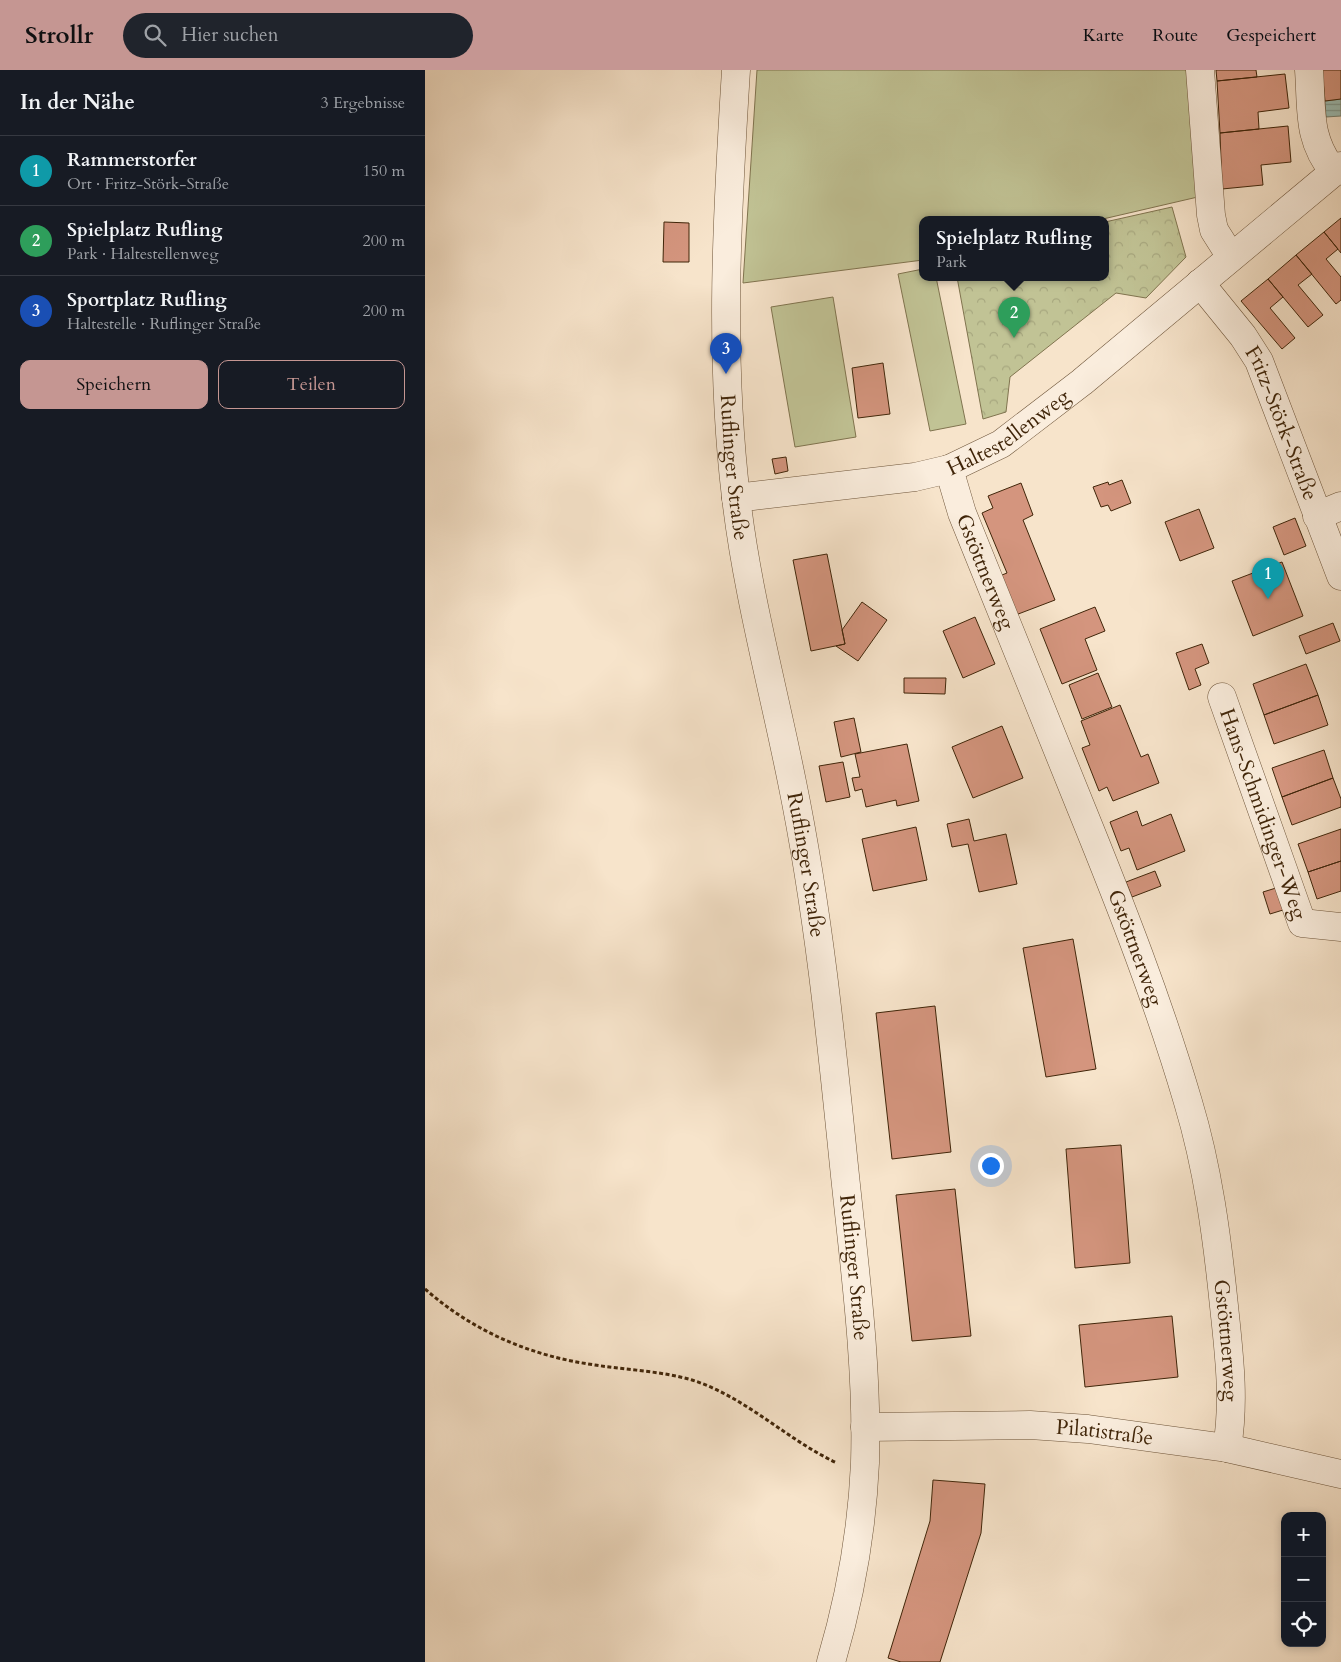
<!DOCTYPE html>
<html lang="de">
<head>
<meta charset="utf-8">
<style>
	body { margin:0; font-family:Cardo,serif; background:#20242c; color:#f1f3f6 }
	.controls { position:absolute; right:15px; bottom:15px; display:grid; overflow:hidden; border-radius:10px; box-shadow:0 2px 8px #0003 }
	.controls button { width:45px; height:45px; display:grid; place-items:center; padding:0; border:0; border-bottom:1px solid #363941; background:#171b24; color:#f1f3f6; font:25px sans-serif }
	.you { position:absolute; left:565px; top:1095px; width:18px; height:18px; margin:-12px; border:4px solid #fff; border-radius:50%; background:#1a73e8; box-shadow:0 0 0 8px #1a73e833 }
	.badge { display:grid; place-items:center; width:32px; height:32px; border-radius:50%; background:#c59692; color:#fff; font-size:16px; font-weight:700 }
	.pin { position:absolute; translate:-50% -41px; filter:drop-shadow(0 1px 2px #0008) }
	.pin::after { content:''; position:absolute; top:26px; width:18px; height:15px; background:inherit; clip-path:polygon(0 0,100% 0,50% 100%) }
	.popup { position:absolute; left:494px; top:146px; width:190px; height:65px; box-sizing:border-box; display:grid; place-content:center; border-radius:10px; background:#171b24; filter:drop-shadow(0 1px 4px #0005); font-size:16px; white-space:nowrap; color:#9ea1a6 }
	.popup b { font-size:19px; color:#f1f3f6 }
	.popup::after { content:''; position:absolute; left:50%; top:100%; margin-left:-10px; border:10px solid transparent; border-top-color:#171b24 }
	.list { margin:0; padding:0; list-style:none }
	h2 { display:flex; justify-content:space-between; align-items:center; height:65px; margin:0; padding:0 20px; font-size:21px }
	h2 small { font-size:16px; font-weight:400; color:#9ea1a6 }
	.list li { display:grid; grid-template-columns:32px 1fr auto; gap:15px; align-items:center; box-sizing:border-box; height:70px; padding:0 20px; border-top:1px solid #363941 }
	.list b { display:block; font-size:19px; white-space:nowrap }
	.list p { margin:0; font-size:16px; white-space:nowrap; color:#9ea1a6 }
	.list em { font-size:16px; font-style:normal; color:#9ea1a6 }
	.actions { display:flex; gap:10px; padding:15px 20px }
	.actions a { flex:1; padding:11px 0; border:1px solid #c59692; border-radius:10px; text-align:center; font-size:18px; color:#c59692 }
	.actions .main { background:#c59692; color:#111 }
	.icon { flex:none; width:28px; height:28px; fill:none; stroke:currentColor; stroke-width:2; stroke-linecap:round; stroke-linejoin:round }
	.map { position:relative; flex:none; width:916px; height:1592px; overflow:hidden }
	header { display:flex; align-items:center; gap:30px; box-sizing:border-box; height:70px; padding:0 25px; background:#c59692; color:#111 }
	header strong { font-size:24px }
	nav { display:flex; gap:28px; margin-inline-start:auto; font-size:18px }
	.search { width:350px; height:45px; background:#20242c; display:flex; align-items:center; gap:12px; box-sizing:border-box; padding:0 18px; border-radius:28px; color:#9ea1a6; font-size:19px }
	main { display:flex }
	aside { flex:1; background:#171b24 }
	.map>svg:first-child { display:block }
</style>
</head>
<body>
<header>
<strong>Strollr</strong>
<div class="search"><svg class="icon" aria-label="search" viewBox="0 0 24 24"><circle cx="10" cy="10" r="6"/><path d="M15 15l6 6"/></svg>Hier suchen</div>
<nav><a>Karte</a><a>Route</a><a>Gespeichert</a></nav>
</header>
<main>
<aside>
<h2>In der Nähe<small>3 Ergebnisse</small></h2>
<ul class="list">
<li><span class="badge" style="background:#0f9aa8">1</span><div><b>Rammerstorfer</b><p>Ort · Fritz-Störk-Straße</p></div><em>150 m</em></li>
<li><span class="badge" style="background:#2e9e5b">2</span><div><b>Spielplatz Rufling</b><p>Park · Haltestellenweg</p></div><em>200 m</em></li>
<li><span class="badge" style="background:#1a4fb4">3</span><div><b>Sportplatz Rufling</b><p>Haltestelle · Ruflinger Straße</p></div><em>200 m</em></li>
</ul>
<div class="actions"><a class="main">Speichern</a><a>Teilen</a></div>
</aside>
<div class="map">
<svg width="916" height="1592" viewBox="0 0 916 1592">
	<defs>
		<pattern id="park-crowns" width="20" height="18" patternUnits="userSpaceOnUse" patternTransform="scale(1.25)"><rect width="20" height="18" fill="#c1c395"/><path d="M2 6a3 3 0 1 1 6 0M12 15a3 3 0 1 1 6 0" fill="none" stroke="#a7a77f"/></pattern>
		<pattern id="water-rules" width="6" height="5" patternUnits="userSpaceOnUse" patternTransform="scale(1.25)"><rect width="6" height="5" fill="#9dbfb6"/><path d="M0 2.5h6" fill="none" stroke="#819b92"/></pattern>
	</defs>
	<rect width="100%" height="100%" fill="#f7e4cb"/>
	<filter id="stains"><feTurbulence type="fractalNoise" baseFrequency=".004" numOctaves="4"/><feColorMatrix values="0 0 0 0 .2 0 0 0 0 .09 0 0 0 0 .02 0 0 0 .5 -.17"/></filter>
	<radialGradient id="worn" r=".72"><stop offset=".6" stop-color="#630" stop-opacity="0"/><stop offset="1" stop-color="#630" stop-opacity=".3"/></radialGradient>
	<path fill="url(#park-crowns)" stroke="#80744f" d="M 747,137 L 761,187 L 721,228 L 691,223 L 585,307 L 581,342 L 558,349 L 532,207 L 680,207 L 680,152 Z"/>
	<path fill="#c1c395" stroke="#80744f" d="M 332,0 L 763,0 L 777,126 L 678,149 L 498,149 L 498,190 L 318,213 Z
		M 498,199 L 498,207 L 511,207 L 541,354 L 505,361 L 473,204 Z
		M 408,227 L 431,367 L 370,377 L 346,237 Z"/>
	<path fill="url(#water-rules)" stroke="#788171" d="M 916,29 L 916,46 L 901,47 L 900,31 Z"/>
	<path fill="#d4957e" stroke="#402509" d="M 791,0 L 831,0 L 832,7 L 792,11 Z
		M 897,0 L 916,0 L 916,29 L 900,31 Z
		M 860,4 L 864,38 L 833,42 L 834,59 L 795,63 L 792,11 Z
		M 863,56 L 866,92 L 836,95 L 838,115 L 797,119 L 795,63 Z
		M 916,148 L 916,183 L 899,162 Z
		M 239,152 L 264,153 L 264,192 L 238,192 Z
		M 899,162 L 913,179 L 901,189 L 916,207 L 916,230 L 911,234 L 871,185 Z
		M 871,185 L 887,204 L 873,215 L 898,245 L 883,257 L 843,209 Z
		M 843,209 L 858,227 L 845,238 L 870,268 L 857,279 L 816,231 Z
		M 458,293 L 465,344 L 433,348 L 427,298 Z
		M 361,387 L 363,401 L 350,404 L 347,389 Z
		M 697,410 L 706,433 L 686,441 L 683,435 L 676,437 L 668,417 L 683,412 L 684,415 Z
		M 596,413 L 608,445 L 598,450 L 630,530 L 588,546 L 572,507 L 582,503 L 557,443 L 568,438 L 563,426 Z
		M 774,439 L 789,478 L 755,491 L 740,452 Z
		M 870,448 L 881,476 L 859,485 L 848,457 Z
		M 402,484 L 420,574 L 386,581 L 368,490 Z
		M 857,492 L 878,546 L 828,566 L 807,511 Z
		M 437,532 L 462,550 L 433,591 L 411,576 L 420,574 L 417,560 Z
		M 670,537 L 680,561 L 660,569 L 672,600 L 637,614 L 615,559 Z
		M 550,547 L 570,594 L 538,608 L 518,561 Z
		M 908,553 L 915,571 L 881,584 L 874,566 Z
		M 777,574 L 784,593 L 770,599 L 776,615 L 764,620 L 751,583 Z
		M 881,594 L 893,625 L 839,645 L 828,614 Z
		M 673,603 L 687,637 L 657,649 L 644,615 Z
		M 479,608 L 521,608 L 520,624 L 479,623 Z
		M 893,625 L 903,655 L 849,674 L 839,645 Z
		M 695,635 L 716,687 L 723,684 L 734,713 L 688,731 L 682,717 L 674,721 L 657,678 L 665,675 L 656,651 Z
		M 429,648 L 436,682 L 416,687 L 409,652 Z
		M 577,656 L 598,708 L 548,728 L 527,677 Z
		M 482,674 L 494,731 L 472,736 L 471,730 L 441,737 L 437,719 L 430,721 L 427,708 L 435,707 L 430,684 Z
		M 899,680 L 908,708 L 857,727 L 847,698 Z
		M 418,692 L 425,727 L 401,732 L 394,696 Z
		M 908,708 L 916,729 L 916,737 L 867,755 L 857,727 Z
		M 712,741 L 717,756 L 746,744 L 760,781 L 712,800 L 704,778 L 696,781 L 685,752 Z
		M 544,749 L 549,771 L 581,764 L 592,814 L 554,822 L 543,774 L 527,777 L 522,754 Z
		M 491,757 L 502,810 L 448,821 L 437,769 Z
		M 916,759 L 916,791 L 883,802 L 873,774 Z
		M 916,791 L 916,821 L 892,829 L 883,802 Z
		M 730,801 L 736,816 L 707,827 L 701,812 Z
		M 851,818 L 858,840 L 845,844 L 838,822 Z
		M 648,869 L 671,999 L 621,1007 L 598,878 Z
		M 510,936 L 526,1082 L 467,1089 L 451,943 Z
		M 696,1075 L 705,1193 L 650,1198 L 641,1079 Z
		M 530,1119 L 546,1266 L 487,1271 L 471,1125 Z
		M 747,1246 L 753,1307 L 660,1317 L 654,1255 Z
		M 508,1410 L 560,1414 L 556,1463 L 515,1592 L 476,1592 L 463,1588 L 505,1451 Z"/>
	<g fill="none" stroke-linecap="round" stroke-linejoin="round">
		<defs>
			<g id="minor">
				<path id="s1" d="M 311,0 C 302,143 294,285 311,427 C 322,523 348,617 367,712 C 393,839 406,967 419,1096 C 429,1194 443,1294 440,1393 C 437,1460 425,1528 406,1592"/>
				<path d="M 775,0 L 786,145 L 789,160 L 806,187"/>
				<path d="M 884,0 C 887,40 882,69 909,102"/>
				<path id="s2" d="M 775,213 L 818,266 L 834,291 L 916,506"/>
				<path id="s3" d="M 524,399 L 537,443 C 577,542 617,641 657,740 C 696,836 734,933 763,1032 C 783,1098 792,1167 799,1236 C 804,1284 810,1330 802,1378"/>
				<path id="s4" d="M 311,428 L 490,407 L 524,399 L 576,374 L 657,312 L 916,96"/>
				<path d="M 892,446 L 916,436"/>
				<path id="s5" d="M 797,627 L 877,853 L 916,857"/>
				<path id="s6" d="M 440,1357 L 605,1355 L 663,1359 L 802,1378 L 916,1404"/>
			</g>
		</defs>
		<use href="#minor" stroke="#6e553a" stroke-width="29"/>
		<path stroke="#402509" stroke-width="3" stroke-dasharray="4 2.5" stroke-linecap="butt" d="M 0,1219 C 49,1262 106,1286 170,1295 C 202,1300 236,1301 267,1310 C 321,1327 362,1370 412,1393"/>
		<use href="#minor" stroke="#faeddd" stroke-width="28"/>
	</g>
	<g text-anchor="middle" stroke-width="4" stroke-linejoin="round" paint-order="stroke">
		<g font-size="21" fill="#402509" stroke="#faeddd">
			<text dy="7" stroke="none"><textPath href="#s2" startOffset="164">Fritz-Störk-Straße</textPath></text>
			<text dy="7" stroke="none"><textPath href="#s4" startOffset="285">Haltestellenweg</textPath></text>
			<text dy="7" stroke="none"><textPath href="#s1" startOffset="398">Ruflinger Straße</textPath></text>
			<text dy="7" stroke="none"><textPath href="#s3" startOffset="109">Gstöttnerweg</textPath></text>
			<text dy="7" stroke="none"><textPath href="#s5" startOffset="124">Hans-Schmidinger-Weg</textPath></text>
			<text dy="7" stroke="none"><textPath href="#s1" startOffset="802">Ruflinger Straße</textPath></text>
			<text dy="7" stroke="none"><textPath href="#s3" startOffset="514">Gstöttnerweg</textPath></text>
			<text dy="7" stroke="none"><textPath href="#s1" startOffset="1208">Ruflinger Straße</textPath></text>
			<text dy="7" stroke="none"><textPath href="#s3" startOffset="919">Gstöttnerweg</textPath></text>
			<text dy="7" stroke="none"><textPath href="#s6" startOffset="240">Pilatistraße</textPath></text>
		</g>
	</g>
	<rect width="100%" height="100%" filter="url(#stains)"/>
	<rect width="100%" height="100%" fill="url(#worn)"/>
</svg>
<div class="controls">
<button>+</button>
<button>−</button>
<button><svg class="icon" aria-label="locate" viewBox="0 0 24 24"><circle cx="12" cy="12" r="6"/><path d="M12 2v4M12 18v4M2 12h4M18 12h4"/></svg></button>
</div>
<div class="you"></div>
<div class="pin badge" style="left:843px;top:529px;background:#0f9aa8">1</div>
<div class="pin badge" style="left:589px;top:268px;background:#2e9e5b">2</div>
<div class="popup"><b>Spielplatz Rufling</b>Park</div>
<div class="pin badge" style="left:301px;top:304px;background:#1a4fb4">3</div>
</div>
</main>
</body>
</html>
